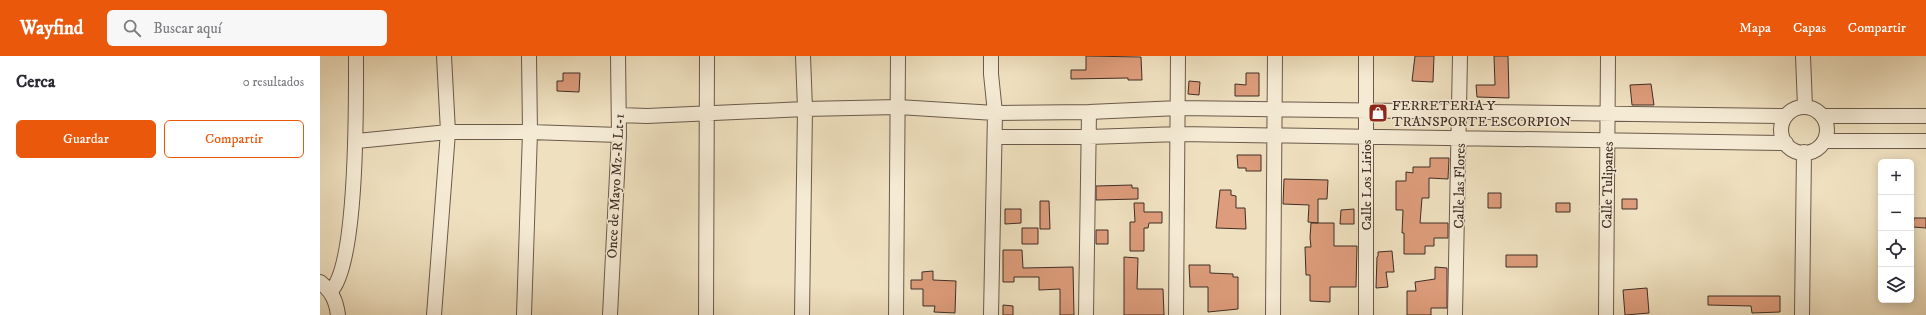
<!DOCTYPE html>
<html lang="es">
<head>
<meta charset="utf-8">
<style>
	body { margin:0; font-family:"IM FELL DW Pica",serif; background:#f7f7f7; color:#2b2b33 }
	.controls { position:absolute; right:12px; bottom:12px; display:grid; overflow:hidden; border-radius:6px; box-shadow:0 2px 10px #0003 }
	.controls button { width:36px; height:36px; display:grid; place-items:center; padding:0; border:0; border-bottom:1px solid #e1e1e2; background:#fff; color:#2b2b33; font:20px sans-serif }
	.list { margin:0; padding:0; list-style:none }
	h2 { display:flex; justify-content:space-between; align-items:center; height:52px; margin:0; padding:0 16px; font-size:17px }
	h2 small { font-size:13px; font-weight:400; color:#7c7c81 }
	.actions { display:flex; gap:8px; padding:12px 16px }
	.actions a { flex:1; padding:9px 0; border:1px solid #ea580c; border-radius:6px; text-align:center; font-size:14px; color:#ea580c }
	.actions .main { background:#ea580c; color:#fff }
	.icon { flex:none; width:22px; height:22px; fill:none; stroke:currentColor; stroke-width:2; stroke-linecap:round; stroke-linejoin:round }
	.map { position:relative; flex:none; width:1606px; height:259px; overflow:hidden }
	header { display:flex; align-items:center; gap:24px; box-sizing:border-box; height:56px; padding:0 20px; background:#ea580c; color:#fff }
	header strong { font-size:19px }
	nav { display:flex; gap:22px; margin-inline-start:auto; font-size:14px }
	.search { width:280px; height:36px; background:#f7f7f7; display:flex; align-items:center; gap:10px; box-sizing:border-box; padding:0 14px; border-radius:6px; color:#7c7c81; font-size:15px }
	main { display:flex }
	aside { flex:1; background:#fff }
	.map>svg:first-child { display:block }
</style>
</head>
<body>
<header>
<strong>Wayfind</strong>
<div class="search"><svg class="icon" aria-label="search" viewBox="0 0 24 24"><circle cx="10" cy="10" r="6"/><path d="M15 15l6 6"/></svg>Buscar aquí</div>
<nav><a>Mapa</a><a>Capas</a><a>Compartir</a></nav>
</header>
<main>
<aside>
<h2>Cerca<small>0 resultados</small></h2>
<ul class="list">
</ul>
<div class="actions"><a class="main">Guardar</a><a>Compartir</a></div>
</aside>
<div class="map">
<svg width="1606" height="259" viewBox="0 0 1606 259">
	<rect width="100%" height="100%" fill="#efe0bf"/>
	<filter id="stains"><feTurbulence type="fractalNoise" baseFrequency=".005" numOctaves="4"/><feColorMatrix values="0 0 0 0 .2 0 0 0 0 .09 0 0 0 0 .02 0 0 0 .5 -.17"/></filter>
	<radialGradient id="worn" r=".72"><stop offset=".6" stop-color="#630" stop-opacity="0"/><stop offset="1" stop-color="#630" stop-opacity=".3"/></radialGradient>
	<path fill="#dd9c7b" stroke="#3f2e26" d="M 766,0 L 821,1 L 822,24 L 808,24 L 808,22 L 751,23 L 751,14 L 766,14 Z
		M 1095,0 L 1114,0 L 1113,26 L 1092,25 Z
		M 1174,0 L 1188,0 L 1189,42 L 1157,41 L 1156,29 L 1175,29 Z
		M 243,17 L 260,17 L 259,36 L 237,35 L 237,25 L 243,25 Z
		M 926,17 L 939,17 L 939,40 L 915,40 L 915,28 L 926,29 Z
		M 869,25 L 880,26 L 879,39 L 868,38 Z
		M 1331,28 L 1334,49 L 1312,49 L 1310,29 Z
		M 917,99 L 941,99 L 941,115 L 926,115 L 926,112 L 918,112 Z
		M 1110,102 L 1129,102 L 1128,123 L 1109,122 L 1109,142 L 1102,142 L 1100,167 L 1128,167 L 1128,182 L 1114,182 L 1114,190 L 1105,190 L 1105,198 L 1084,198 L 1084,177 L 1082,177 L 1083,154 L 1076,154 L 1076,125 L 1086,125 L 1086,116 L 1093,117 L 1093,111 L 1110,111 Z
		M 964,123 L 1008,124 L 1007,143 L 998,143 L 998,167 L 988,166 L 989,149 L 963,148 Z
		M 812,129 L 812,132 L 818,132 L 818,143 L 776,144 L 776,130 Z
		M 900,134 L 911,134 L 911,139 L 916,140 L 916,152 L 925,152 L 926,173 L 896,172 Z
		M 1168,137 L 1181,137 L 1181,152 L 1168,152 Z
		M 1302,143 L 1317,143 L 1317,153 L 1302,153 Z
		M 720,145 L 729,145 L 730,173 L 720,173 Z
		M 814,147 L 824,147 L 824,156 L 842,156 L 842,167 L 829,167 L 828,172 L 824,172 L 824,195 L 810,195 L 810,166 L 815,166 Z
		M 1236,147 L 1250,147 L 1250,156 L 1236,156 Z
		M 685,153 L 701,153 L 701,167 L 685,168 Z
		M 1034,153 L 1034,168 L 1020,168 L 1021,154 Z
		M 1594,162 L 1606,162 L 1606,172 L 1593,171 Z
		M 991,167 L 1014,167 L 1014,190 L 1037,190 L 1036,231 L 1010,231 L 1010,246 L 990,245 L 990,219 L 986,219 L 985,191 L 991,191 L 990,182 Z
		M 702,172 L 718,172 L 718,188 L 702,188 Z
		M 776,174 L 788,174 L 788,188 L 776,188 Z
		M 683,194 L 702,194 L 703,212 L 753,211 L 754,259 L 740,259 L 740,233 L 719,234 L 719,221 L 694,221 L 694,226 L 683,226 Z
		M 1072,195 L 1074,216 L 1066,216 L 1068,231 L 1056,232 L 1057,201 L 1058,200 L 1058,196 Z
		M 1186,199 L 1217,199 L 1217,211 L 1186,211 Z
		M 804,201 L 818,202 L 817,233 L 843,233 L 844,259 L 804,259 Z
		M 869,209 L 890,209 L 890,217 L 913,218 L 913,221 L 918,221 L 918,253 L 888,256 L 888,231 L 870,231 Z
		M 1115,211 L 1127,212 L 1127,252 L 1111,252 L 1111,259 L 1087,259 L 1087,235 L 1096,235 L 1095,226 L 1115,223 Z
		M 613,215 L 613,224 L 636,225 L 635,257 L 614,256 L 615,250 L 603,250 L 603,233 L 591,233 L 591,224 L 602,224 L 602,216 Z
		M 1327,232 L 1329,257 L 1305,259 L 1303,234 Z
		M 1388,240 L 1460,240 L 1460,256 L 1432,257 L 1431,250 L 1388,249 Z
		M 683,249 L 693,250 L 693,259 L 683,259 Z"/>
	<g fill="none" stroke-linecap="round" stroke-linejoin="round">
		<defs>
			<path id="minor" d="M 1483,0 L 1485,51
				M1461 74a23 23 0 1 1 46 0a23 23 0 1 1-46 0Z
				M 299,59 L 327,60 L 485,53 L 578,51 L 675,57 L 769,56 L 859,52 L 1466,60
				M 1503,60 L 1606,60
				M 675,81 L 769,81 L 859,78 L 1466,87
				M 37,85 L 128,76 L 210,76 L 299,79
				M 1504,85 L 1606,85
				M 0,226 C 12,236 16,244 18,259
				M 11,235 C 38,207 36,44 36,0
				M 114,259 L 128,76 L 124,0
				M 204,259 L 210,76 L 209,0
				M 290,259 L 299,79 L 298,0
				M 386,259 L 387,0
				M 482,259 L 485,53 L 483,0
				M 576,259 L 578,0
				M 671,259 L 675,57 L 671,18 L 671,0
				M 766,259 L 769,56
				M 856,259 L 858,0
				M 953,259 L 955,0
				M 1046,259 L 1046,0
				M 1135,259 L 1140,0
				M 1286,259 L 1288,0
				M 1482,259 L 1484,96"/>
		</defs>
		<use href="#minor" stroke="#6b5a4c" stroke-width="16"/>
		<use href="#minor" stroke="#f5ebd5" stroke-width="14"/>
	</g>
	<defs>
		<symbol id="shop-square" viewBox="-11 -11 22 22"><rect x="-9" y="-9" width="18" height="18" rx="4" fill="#8f2418" stroke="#f5ebd5"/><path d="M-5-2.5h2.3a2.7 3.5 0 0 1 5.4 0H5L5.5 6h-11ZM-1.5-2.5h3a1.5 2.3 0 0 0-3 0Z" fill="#fff"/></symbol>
	</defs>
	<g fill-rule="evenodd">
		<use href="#shop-square" x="1047" y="46" width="22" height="22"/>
	</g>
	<g text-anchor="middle" stroke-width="3" stroke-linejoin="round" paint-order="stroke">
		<g font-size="14" fill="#3f2e26" stroke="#f5ebd5" text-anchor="start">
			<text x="1072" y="54">FERRETERIA Y<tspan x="1072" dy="16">TRANSPORTE ESCORPION</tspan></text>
		</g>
		<g font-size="14" fill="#3f2e26" stroke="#f5ebd5">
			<text transform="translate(1046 129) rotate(-90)" y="5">Calle Los Lirios</text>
			<text transform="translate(1287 129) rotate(-89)" y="5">Calle Tulipanes</text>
			<text transform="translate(295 130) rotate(-87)" y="5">Once de Mayo Mz-R Lt-1</text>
			<text transform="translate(1139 130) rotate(-89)" y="5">Calle las Flores</text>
		</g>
	</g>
	<rect width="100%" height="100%" filter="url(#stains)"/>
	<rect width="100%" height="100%" fill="url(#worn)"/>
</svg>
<div class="controls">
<button>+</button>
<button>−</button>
<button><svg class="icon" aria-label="locate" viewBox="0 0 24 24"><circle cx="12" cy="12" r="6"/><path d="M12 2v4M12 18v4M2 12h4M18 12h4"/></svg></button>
<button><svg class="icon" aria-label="layers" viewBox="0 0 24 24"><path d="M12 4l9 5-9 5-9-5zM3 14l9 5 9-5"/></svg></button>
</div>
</div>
</main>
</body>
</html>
